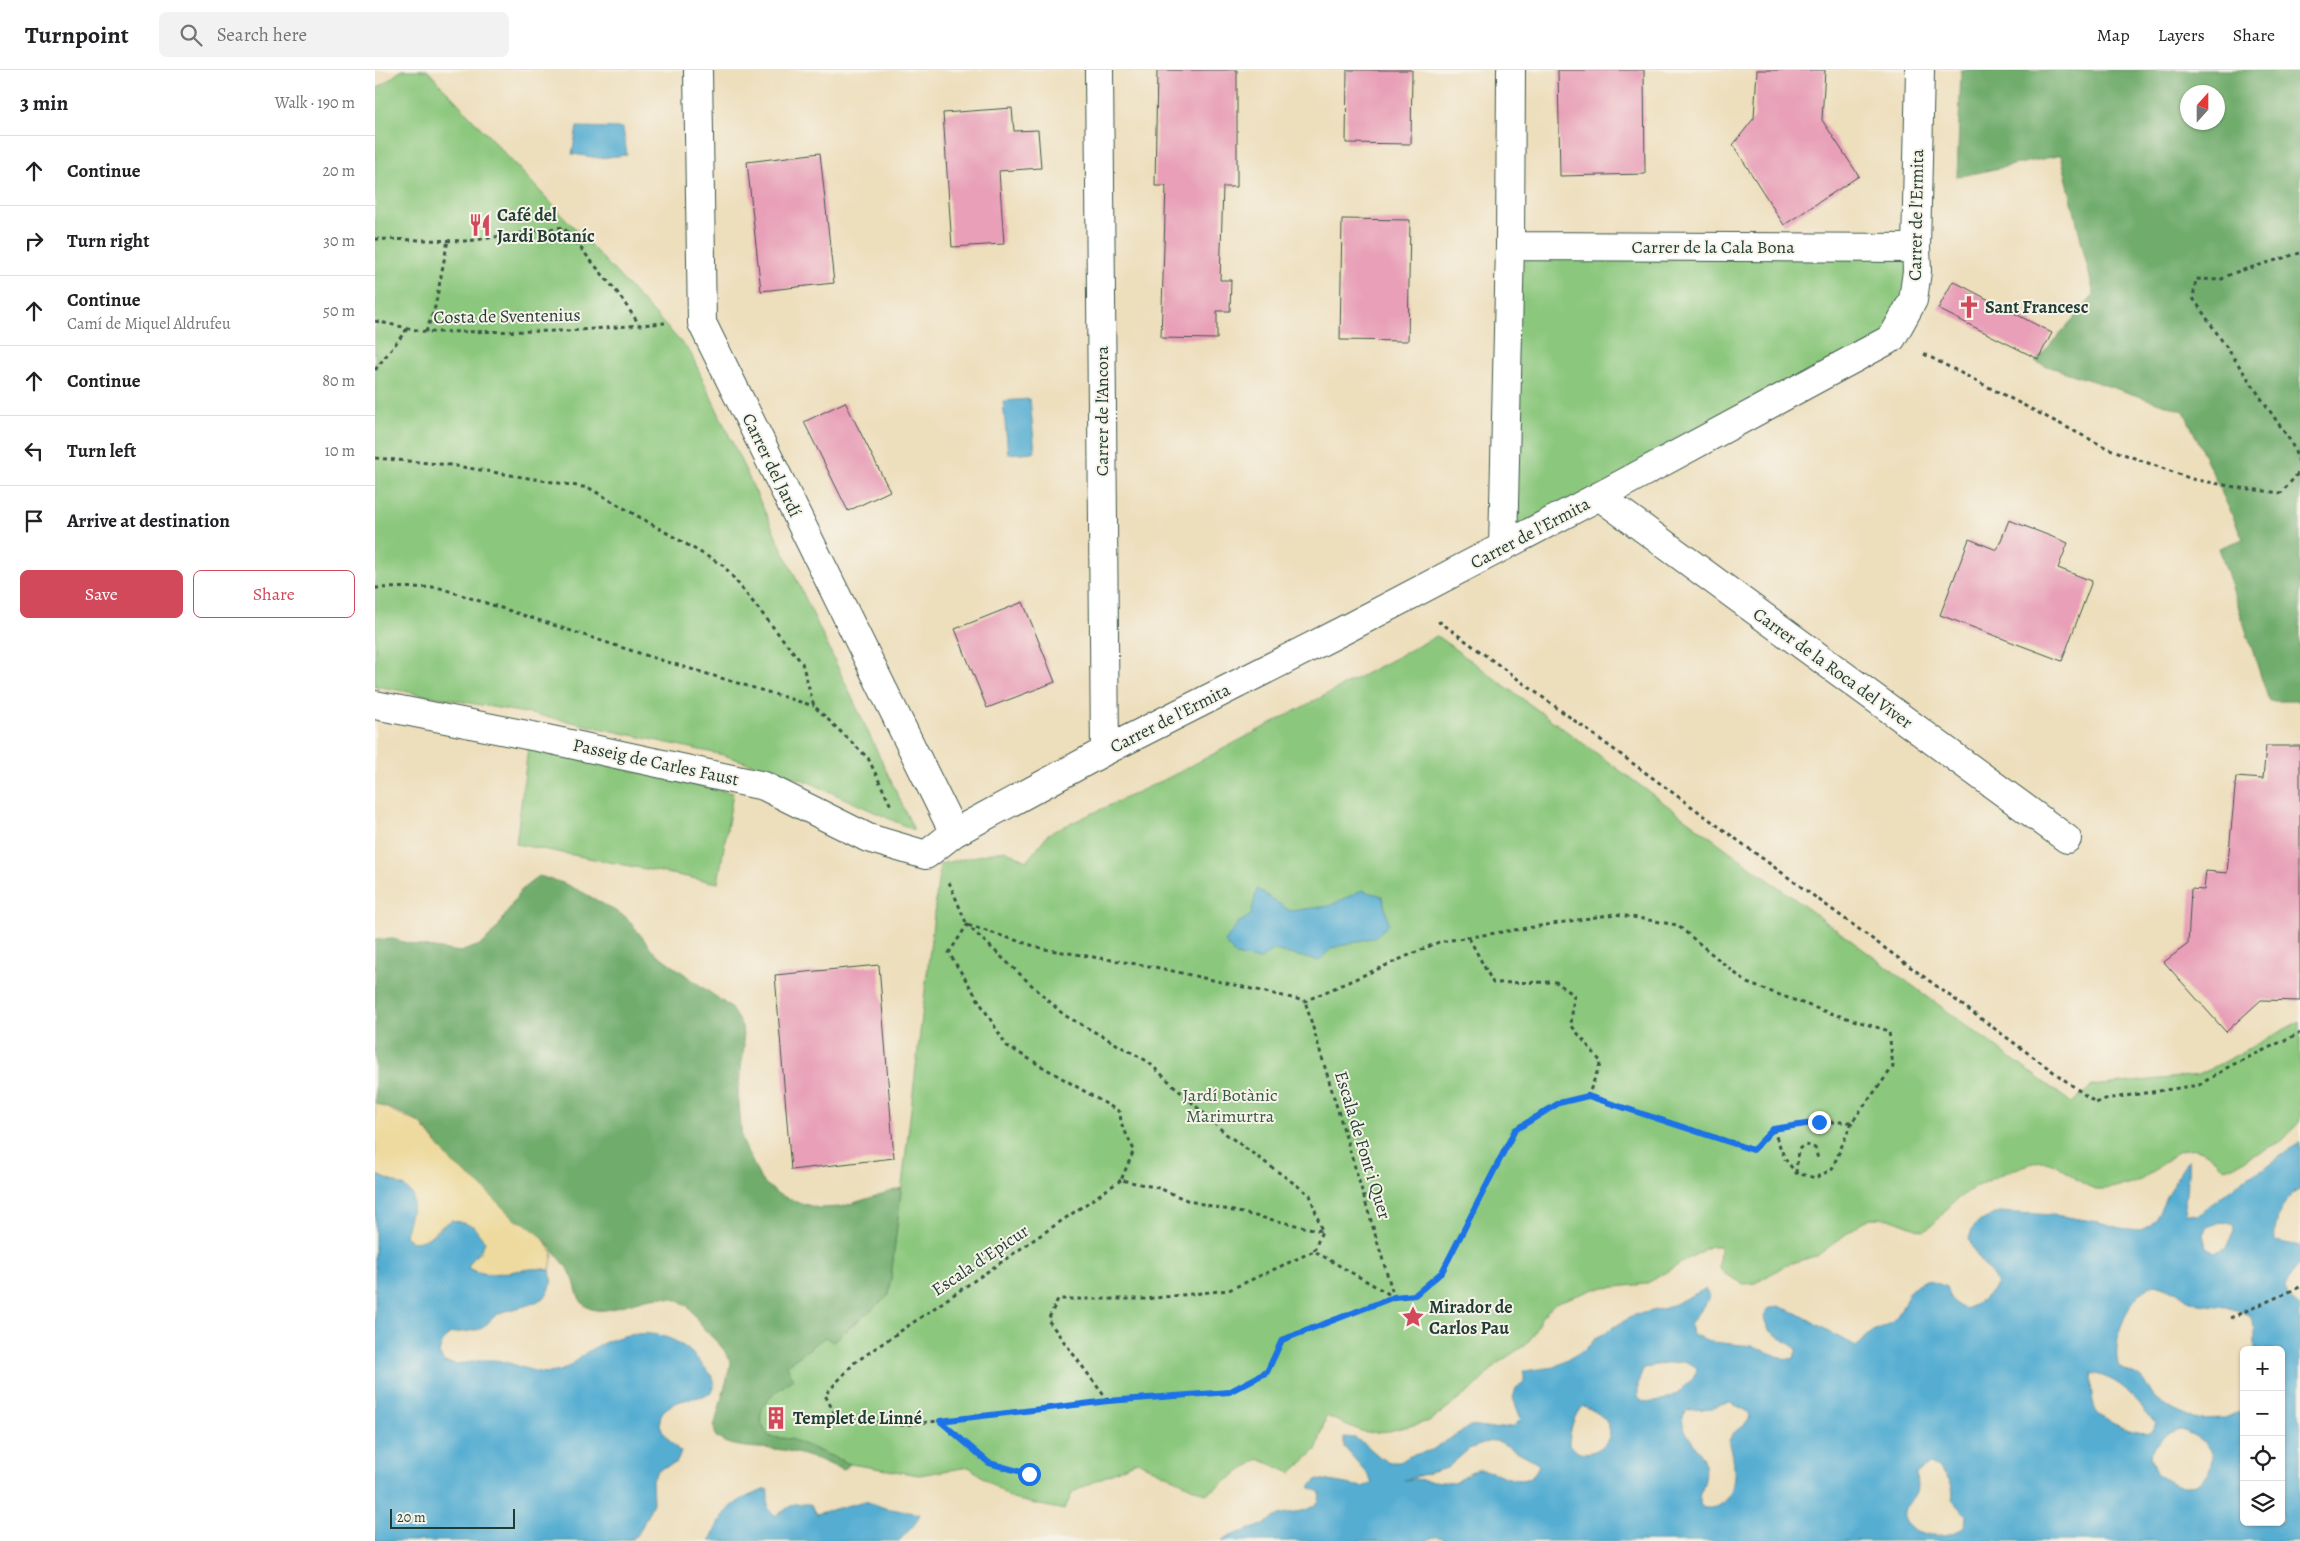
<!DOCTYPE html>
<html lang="en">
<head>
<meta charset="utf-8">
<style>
	body { margin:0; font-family:Alegreya,serif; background:#f2f2f2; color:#202124 }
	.controls { position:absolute; right:15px; bottom:15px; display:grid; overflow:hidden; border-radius:8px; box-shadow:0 1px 4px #0004 }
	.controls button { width:45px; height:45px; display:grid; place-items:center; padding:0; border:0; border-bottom:1px solid #e0e0e0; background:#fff; color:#202124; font:25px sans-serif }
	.compass { position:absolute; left:1805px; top:15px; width:45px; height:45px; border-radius:50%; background:#fff; box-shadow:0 1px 4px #0004; rotate:21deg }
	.scale { position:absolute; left:15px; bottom:12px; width:125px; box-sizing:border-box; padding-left:5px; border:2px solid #1f3d34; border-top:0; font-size:14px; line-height:18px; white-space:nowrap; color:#1f3d34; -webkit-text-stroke:4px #f7f3e8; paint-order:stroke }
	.stop { position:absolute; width:15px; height:15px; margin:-11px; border:4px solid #1a73e8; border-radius:50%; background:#fff }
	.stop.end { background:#1a73e8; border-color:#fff; box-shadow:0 1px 5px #0008 }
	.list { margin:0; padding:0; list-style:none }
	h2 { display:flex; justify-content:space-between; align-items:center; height:65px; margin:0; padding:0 20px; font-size:21px }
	h2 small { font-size:16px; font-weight:400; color:#757577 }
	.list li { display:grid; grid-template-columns:32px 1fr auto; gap:15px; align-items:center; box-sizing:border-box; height:70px; padding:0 20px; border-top:1px solid #e0e0e0 }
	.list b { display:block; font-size:19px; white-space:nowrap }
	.list p { margin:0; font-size:16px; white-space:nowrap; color:#757577 }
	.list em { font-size:16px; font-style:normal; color:#757577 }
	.actions { display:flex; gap:10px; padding:15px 20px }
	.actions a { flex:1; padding:11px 0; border:1px solid #d1495b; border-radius:8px; text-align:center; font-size:18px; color:#d1495b }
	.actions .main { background:#d1495b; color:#fff }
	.icon { flex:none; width:28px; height:28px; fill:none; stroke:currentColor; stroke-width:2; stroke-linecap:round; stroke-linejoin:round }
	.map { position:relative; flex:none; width:1925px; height:1471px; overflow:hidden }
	header { display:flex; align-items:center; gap:30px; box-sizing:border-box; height:70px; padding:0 25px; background:#fff; border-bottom:1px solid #e0e0e0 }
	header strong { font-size:24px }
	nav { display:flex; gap:28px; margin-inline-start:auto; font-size:18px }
	.search { width:350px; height:45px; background:#f2f2f2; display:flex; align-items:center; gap:12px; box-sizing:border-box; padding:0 18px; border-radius:8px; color:#757577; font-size:19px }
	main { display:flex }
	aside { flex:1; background:#fff }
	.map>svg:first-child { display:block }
</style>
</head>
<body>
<header>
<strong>Turnpoint</strong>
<div class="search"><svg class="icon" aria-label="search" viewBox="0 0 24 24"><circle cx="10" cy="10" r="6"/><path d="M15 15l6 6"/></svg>Search here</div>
<nav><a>Map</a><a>Layers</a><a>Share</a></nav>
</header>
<main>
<aside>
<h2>3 min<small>Walk · 190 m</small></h2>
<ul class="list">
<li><svg class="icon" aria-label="ahead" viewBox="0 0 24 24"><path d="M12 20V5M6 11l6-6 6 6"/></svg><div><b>Continue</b></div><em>20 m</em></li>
<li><svg class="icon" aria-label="right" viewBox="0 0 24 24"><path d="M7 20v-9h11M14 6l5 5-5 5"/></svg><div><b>Turn right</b></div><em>30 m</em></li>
<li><svg class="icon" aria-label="ahead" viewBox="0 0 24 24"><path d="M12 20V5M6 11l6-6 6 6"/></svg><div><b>Continue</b><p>Camí de Miquel Aldrufeu</p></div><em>50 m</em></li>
<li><svg class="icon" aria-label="ahead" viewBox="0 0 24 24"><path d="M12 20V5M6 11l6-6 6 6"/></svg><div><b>Continue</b></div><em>80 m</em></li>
<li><svg class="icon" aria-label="left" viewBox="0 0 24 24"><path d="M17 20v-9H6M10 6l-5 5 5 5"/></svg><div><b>Turn left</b></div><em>10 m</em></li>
<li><svg class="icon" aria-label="arrive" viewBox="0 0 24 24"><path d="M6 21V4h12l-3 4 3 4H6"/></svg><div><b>Arrive at destination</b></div></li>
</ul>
<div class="actions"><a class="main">Save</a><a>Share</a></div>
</aside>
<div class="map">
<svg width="1925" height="1471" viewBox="0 0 1925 1471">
	<rect width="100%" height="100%" fill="#f7f3e8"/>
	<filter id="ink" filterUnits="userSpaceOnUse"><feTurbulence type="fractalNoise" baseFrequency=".02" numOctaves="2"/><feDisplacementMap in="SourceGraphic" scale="10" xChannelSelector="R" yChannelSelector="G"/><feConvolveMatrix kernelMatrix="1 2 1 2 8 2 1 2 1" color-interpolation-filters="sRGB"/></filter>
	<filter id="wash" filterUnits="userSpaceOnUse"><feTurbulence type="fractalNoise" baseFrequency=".0096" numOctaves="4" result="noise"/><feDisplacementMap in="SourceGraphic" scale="20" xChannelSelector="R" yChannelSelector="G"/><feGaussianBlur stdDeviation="1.12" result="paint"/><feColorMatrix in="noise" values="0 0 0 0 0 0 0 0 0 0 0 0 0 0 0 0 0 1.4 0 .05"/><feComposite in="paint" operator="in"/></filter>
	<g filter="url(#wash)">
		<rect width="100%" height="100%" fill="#eddebc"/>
		<path fill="#8bc77d" stroke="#558258" d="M 27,0 L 52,0 L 315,282 L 539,760 L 431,711 L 348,685 L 178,648 L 0,616 L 0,20 Z
			M 1135,176 L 1541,178 L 1517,268 L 1128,477 Z
			M 1062,566 L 1697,1033 L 1717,1016 L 1824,1005 L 1925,951 L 1925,1051 L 1908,1070 L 1858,1096 L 1848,1098 C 1804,1049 1791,1107 1752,1115 C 1743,1116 1731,1120 1722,1119 C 1703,1116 1685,1091 1668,1091 C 1662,1091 1653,1095 1646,1097 C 1627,1103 1594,1118 1579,1132 C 1568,1142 1562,1153 1549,1161 L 1517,1149 L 1496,1148 L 1486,1153 L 1443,1185 L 1411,1195 L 1381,1213 L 1369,1214 L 1350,1204 L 1344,1197 L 1345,1176 L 1335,1176 L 1271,1214 L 1220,1219 L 1180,1233 L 1166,1248 L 1157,1267 L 1150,1275 L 1123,1293 L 1100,1317 L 1055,1351 L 1014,1361 L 991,1363 L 951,1346 L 942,1379 L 916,1403 L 884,1389 L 831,1424 L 762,1391 L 698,1422 L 689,1440 L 637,1429 L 594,1397 L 544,1405 L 475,1394 L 416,1369 L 395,1367 C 372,1341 396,1325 418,1309 L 411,1296 L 450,1267 L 457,1272 L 514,1225 L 565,794 L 630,780 L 652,791 L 673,764 L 793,708 Z
			M 153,678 L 358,723 L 343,813 L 141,774 Z"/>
		<path fill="#70ac6c" stroke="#487450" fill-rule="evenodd" d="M 1586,0 L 1925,0 L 1925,631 L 1894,631 L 1844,478 L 1868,469 L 1809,341 L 1660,292 L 1719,225 L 1686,85 L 1582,107 ZM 1812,22 L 1842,22 L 1842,52 L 1812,52 Z
			M 164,806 L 188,813 L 209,823 L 251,847 L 279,882 L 355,937 L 367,956 L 369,976 L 363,1022 L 367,1070 L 386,1110 L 403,1124 L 422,1132 L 443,1138 L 466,1137 L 526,1118 L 514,1225 L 457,1272 L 450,1267 L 412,1295 L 418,1309 C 396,1325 372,1341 395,1367 L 416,1369 L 475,1394 L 469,1400 C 451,1393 432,1385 413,1381 C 389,1376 360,1381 341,1367 L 339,1357 L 356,1294 C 351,1278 340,1271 329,1259 C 323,1252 318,1241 311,1235 C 276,1211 237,1252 212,1237 C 203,1231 202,1221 199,1211 C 194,1197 182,1186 173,1174 C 165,1163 151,1156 140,1150 C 125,1141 114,1124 102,1113 C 95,1106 86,1101 78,1094 C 66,1082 58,1064 45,1053 C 32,1044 15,1039 0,1033 L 0,870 L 18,869 L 40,875 L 85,882 L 108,874 L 123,857 L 146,820 Z"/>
		<path fill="#eeda9e" stroke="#868c69" d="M 0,1033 L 46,1054 L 78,1094 L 104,1114 L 140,1150 L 149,1153 L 166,1166 L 178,1183 L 175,1200 C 148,1194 119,1212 93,1198 L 97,1188 L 107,1182 L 67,1155 L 50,1171 L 37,1172 L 30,1166 L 35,1145 L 21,1113 L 0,1104 Z"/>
		<path fill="#55add2" stroke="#3a7583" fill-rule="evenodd" d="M 202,57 L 248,58 L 252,85 L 224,88 L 197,84 Z
			M 655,329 L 660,382 L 633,384 L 628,331 Z
			M 882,819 L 915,841 L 954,836 L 987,820 L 1007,826 L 1014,854 L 1000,867 L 957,878 L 943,891 L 899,880 L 884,890 L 860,885 L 850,872 L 863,853 L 876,845 Z
			M 1925,1072 L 1925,1120 C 1908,1125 1898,1156 1900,1171 L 1925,1176 L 1925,1193 L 1915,1207 L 1910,1217 L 1913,1226 L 1925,1236 L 1925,1471 L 1073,1471 C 1066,1467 1059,1464 1053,1471 L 847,1471 C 860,1462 873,1461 887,1455 C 894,1452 900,1446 907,1444 C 922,1441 932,1443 944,1432 L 945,1422 L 934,1417 L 943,1409 L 988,1417 L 997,1412 L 991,1402 L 969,1377 L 969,1367 L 980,1368 L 990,1374 L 1006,1388 L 1015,1392 L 1025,1392 L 1035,1386 L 1057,1380 L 1095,1356 L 1118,1359 L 1139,1356 L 1146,1349 L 1138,1328 L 1141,1318 L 1149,1313 L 1149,1301 L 1180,1297 L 1212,1278 L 1221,1268 L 1259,1245 L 1291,1238 L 1330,1219 L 1335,1227 L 1315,1254 L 1317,1264 L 1337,1272 L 1378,1276 L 1407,1288 L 1418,1289 L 1422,1279 L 1394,1260 L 1389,1249 L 1392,1239 L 1403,1236 L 1424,1244 L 1481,1277 C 1486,1272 1492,1264 1498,1261 C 1503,1258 1510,1257 1515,1253 C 1536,1238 1530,1196 1571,1217 C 1574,1229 1578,1234 1590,1239 C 1604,1233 1615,1227 1622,1213 C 1613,1197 1599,1187 1594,1169 L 1597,1159 L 1604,1152 L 1624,1142 L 1679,1145 L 1724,1152 L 1745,1158 L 1765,1160 L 1775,1156 L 1781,1148 L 1801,1109 L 1813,1090 C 1815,1109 1808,1126 1811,1144 L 1823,1145 L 1867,1110 L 1888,1099 ZM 1846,1152 L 1858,1154 L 1859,1160 L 1851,1178 L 1840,1182 L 1831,1177 L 1828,1164 L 1832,1157 ZM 1781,1214 L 1802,1222 L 1813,1230 L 1824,1234 L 1852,1237 L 1875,1245 L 1880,1260 L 1880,1280 L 1906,1280 L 1906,1452 L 1869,1452 L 1869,1339 L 1849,1348 L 1825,1349 L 1813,1347 L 1788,1335 L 1780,1329 L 1768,1309 L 1744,1297 C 1735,1273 1754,1220 1781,1214 ZM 1308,1292 L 1318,1295 L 1322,1299 C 1317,1318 1279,1343 1263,1327 L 1263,1313 L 1268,1300 L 1280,1295 ZM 1717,1303 C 1745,1310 1754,1321 1770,1342 C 1773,1347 1778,1348 1781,1353 C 1780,1356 1777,1360 1774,1362 C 1763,1366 1727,1351 1721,1341 C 1717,1333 1715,1312 1717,1303 ZM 1356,1333 L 1372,1341 L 1375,1347 C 1371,1358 1359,1357 1354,1371 C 1362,1393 1365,1441 1329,1438 L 1325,1434 C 1324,1420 1335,1407 1329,1392 C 1323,1375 1308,1366 1307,1347 L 1312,1340 L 1336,1339 L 1344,1335 ZM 1208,1336 C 1266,1358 1214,1401 1194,1374 C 1194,1363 1199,1343 1208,1336 ZM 1806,1360 C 1816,1364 1828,1369 1834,1379 C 1844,1396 1826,1417 1809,1416 C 1798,1416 1789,1408 1781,1403 L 1775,1386 C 1777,1374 1793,1362 1806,1360 ZM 1116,1371 L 1123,1371 L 1160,1391 L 1164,1395 C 1152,1425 1125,1400 1106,1400 C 1093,1399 1089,1409 1078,1413 L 1039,1409 L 1029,1410 L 1072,1398 L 1094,1379 ZM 1552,1395 C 1568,1395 1581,1414 1577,1429 L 1592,1446 C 1593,1471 1539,1471 1530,1450 C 1525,1437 1537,1433 1541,1423 C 1543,1417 1541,1410 1541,1404 Z
			M 0,1104 L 30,1117 L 38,1125 L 38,1135 L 30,1166 L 37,1172 C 58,1171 60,1159 77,1150 L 98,1156 L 110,1172 C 106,1183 97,1187 93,1198 C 117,1213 149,1194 175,1200 C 184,1237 145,1234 123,1244 C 116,1248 111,1257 105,1259 C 96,1262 84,1261 74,1264 L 67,1273 L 64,1283 L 69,1292 C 88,1297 100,1289 117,1290 C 139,1291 159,1306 180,1302 C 194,1300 201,1289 212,1282 C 250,1258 295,1254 325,1292 C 335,1305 343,1305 337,1323 C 325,1328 314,1328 303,1332 C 270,1345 289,1367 306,1382 L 302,1392 L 283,1400 L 277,1410 L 278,1433 L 265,1461 L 258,1469 L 236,1471 L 0,1471 Z
			M 393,1419 L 393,1439 L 400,1446 L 419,1434 L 435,1434 L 441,1444 L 490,1431 L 510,1438 L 545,1444 L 540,1454 L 524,1471 L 335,1471 C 348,1439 360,1429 393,1419 Z"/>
		<g id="blocks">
			<path fill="#e89fb7" d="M 782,0 L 862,0 L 862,117 L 848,117 L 845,210 L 856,210 L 855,241 L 842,241 L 842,269 L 786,268 L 791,116 L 780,116 Z
				M 972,0 L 1037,0 L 1036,74 L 971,73 Z
				M 1183,0 L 1269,0 L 1270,104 L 1185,106 Z
				M 1382,0 L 1450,0 L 1447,50 L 1484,106 L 1409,155 L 1358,75 L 1379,48 Z
				M 637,38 L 639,61 L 663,60 L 666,98 L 624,101 L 629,174 L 577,177 L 568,43 Z
				M 445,83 L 459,213 L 386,221 L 372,92 Z
				M 967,149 L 1035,150 L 1033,271 L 965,270 Z
				M 1578,211 L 1677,263 L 1663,289 L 1563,239 Z
				M 470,332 L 515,421 L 473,441 L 429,352 Z
				M 1634,450 L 1693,473 L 1683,498 L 1717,511 L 1687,591 L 1565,545 L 1594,469 L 1622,480 Z
				M 648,532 L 680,612 L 612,638 L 580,559 Z
				M 1891,676 L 1925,676 L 1925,931 L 1886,930 L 1851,962 L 1789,892 L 1813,874 L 1816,819 L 1829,820 L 1831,801 L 1852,803 L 1861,707 L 1888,709 Z
				M 504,895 L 519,1088 L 416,1100 L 400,905 Z"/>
		</g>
	</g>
	<g filter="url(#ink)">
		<use href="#blocks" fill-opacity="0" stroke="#3e5548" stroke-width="1"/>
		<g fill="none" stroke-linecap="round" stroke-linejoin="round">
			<defs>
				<path id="street" d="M 323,0 L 327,253 L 579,763
					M 724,0 L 730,681
					M 1135,176 L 1541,178
					M 1224,426 L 1692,769
					M 1128,477 L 1135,176 L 1136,0
					M 0,635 L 172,669 L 389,716 L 493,768 L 551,785 L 579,763 L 730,681 L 967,561 L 1236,420 L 1517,268 L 1538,230 L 1542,201 L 1541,178 L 1545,0"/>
			</defs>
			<use href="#street" stroke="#3e5548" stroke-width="30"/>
			<path stroke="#3e5548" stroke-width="3" stroke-dasharray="4 4" stroke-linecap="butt" d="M 0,169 L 93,171 L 188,157 L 242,222 L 264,254
				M 1925,183 L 1858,203 L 1845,210 L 1821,209 L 1818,228 L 1916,372 L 1925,394
				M 0,251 L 51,262 L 193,261 L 290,253
				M 51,262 L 60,237 L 73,170
				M 1549,284 L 1732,378 L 1817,409 L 1866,418 L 1906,423 L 1925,401
				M 0,300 L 32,259
				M 0,388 L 75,395 L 214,418 L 349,496 L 427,593 L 439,636 L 493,688 L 517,738
				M 0,518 L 62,517 L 276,587 L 439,636
				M 1063,553 L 1065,552 L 1721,1033 L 1730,1029 L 1824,1015 L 1855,996 L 1925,963
				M 574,812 L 592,855 L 669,879 L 780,897 L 930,931 L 1064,872 L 1240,844 L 1302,855 L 1372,913 L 1449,941 L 1514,961 L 1518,997 L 1477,1052 L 1444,1052 L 1398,1059 L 1378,1079 L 1213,1026 L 1184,1033 L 1140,1059 L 1067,1203 L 1040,1225 L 1019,1227 L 939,1181 L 854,1220 L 770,1229 L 683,1229 L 673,1250 L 733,1331
				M 1094,868 L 1118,913 L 1181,912 L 1199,925 L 1196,955 L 1226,992 L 1213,1026
				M 1398,1059 L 1410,1089 L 1421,1103 L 1441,1108 L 1457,1099 L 1477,1052
				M 1421,1103 L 1423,1080 C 1429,1074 1432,1074 1440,1078 L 1443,1089
				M 746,1110 L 479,1293 L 450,1325 L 462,1348 L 528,1355 L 733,1331 L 854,1322 L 892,1302 L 907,1269 L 1019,1227 L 930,931
				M 939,1181 L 947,1161 L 935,1125 L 851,1064 L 772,991 L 689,945 L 592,855 L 574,883 L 632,976 L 745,1042 L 746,1053 L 759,1080 L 746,1110 L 784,1118 L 814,1131 L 947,1161
				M 1855,1248 L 1925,1217
				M 566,1351 L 614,1393 L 654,1405"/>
			<use href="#street" stroke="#fff" stroke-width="28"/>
		</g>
	</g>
	<g fill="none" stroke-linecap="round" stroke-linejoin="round" filter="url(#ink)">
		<path stroke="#1a73e8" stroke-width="6" d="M 654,1404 L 614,1393 L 565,1351 L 733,1331 L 854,1322 L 892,1302 L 907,1270 L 1019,1227 L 1040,1225 L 1067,1202 L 1140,1060 L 1184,1033 L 1213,1026 L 1378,1080 L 1398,1059 L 1444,1052"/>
	</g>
	<defs>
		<symbol id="restaurant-bare" viewBox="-9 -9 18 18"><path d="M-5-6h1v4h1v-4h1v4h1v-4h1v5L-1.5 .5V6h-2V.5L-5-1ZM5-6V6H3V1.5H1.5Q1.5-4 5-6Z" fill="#d1495b" stroke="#f7f3e8" stroke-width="2.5" paint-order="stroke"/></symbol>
		<symbol id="church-bare" viewBox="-9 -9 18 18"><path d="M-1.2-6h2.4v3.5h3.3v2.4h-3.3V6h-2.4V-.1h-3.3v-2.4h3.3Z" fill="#d1495b" stroke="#f7f3e8" stroke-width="2.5" paint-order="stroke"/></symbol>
		<symbol id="sight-bare" viewBox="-9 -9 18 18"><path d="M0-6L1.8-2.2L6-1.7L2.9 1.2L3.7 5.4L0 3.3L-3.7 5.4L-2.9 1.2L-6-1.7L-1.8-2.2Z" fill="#d1495b" stroke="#f7f3e8" stroke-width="2.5" paint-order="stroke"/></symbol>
		<symbol id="building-bare" viewBox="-9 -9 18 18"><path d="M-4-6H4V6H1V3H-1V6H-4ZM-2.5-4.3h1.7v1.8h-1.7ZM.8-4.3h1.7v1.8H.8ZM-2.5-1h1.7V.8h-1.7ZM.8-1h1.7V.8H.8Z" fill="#d1495b" stroke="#f7f3e8" stroke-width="2.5" paint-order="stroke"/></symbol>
	</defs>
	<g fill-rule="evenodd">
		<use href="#restaurant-bare" x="89" y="139" width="32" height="32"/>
		<use href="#church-bare" x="1578" y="221" width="32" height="32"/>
		<use href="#sight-bare" x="1022" y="1231" width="32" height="32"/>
		<use href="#building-bare" x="385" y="1332" width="32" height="32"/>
	</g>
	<g text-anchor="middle" stroke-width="4" stroke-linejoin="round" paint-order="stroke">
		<g font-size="18" font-weight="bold" fill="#1f3d34" stroke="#f7f3e8" text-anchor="start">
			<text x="122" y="151">Café del<tspan x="122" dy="21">Jardi Botaníc</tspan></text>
			<text x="1610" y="243">Sant Francesc</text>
			<text x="1054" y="1243">Mirador de<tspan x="1054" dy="21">Carlos Pau</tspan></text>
			<text x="418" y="1354">Templet de Linné</text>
		</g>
		<g font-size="18" fill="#1f3d34" stroke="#f7f3e8">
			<text transform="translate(1541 145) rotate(-89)" y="6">Carrer de l'Ermita</text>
			<text x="1338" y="183">Carrer de la Cala Bona</text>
			<text transform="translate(132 246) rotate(-1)" y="6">Costa de Sventenius</text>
			<text transform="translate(727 341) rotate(-90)" y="6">Carrer de l'Ancora</text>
			<text transform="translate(397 395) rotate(64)" y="6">Carrer del Jardí</text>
			<text transform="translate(1155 463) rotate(-28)" y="6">Carrer de l'Ermita</text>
			<text transform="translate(1458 598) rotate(36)" y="6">Carrer de la Roca del Viver</text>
			<text transform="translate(795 648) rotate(-27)" y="6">Carrer de l'Ermita</text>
			<text transform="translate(281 692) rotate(12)" y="6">Passeig de Carles Faust</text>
			<text transform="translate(988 1075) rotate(73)" y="6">Escala de Font i Quer</text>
			<text transform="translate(605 1190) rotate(-34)" y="6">Escala d'Epicur</text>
		</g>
		<g font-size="18" fill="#355943" stroke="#f7f3e8">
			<text x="855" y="1031">Jardí Botànic<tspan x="855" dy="21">Marimurtra</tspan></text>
		</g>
	</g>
</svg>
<div class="controls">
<button>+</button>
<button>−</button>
<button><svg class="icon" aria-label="locate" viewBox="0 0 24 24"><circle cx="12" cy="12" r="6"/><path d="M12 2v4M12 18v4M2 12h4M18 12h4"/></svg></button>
<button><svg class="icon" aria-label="layers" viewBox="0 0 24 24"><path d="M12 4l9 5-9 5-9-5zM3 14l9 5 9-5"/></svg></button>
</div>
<svg class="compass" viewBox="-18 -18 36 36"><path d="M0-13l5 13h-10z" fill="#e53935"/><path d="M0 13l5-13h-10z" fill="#757577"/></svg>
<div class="scale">20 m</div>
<div class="stop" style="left:654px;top:1404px"></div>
<div class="stop end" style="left:1444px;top:1052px"></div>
</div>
</main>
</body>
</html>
